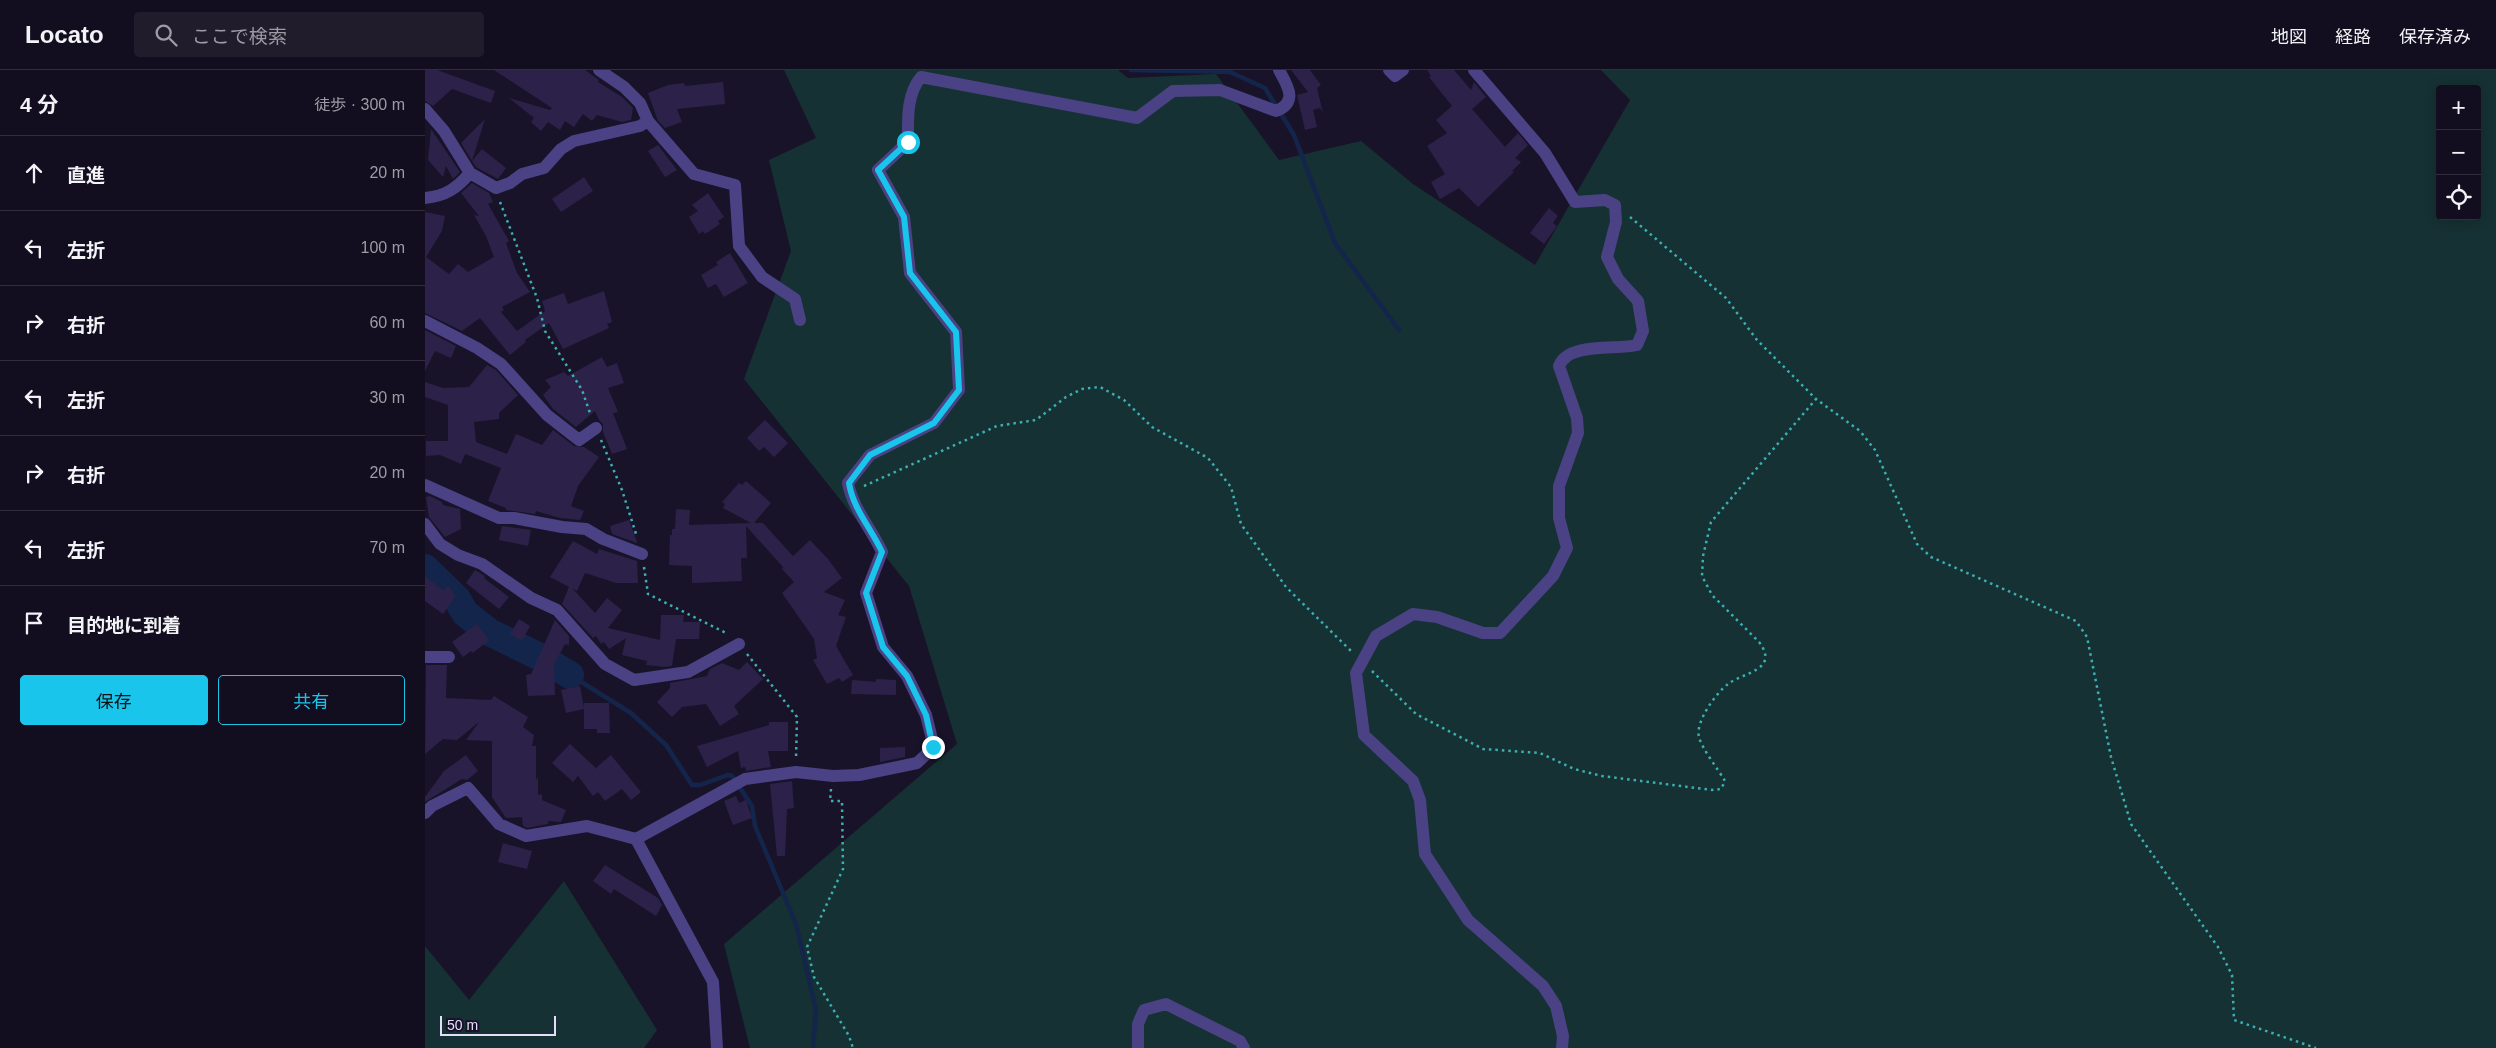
<!DOCTYPE html>
<html lang="ja">
<head>
<meta charset="utf-8">
<style>
	body { margin:0; font-family:Arial,"Noto Sans JP",sans-serif; background:#201c2c; color:#f1f3f6 }
	.controls { position:absolute; right:15px; top:15px; display:grid; overflow:hidden; border-radius:5px; box-shadow:0 2px 12px #0003 }
	.controls button { width:45px; height:45px; display:grid; place-items:center; padding:0; border:0; border-bottom:1px solid #322e3d; background:#130e1f; color:#f1f3f6; font:25px sans-serif }
	.scale { position:absolute; left:15px; bottom:12px; width:116px; box-sizing:border-box; padding-left:5px; border:2px solid #e4defc; border-top:0; font-size:14px; line-height:18px; white-space:nowrap; color:#e4defc; -webkit-text-stroke:4px #191329; paint-order:stroke }
	.stop { position:absolute; width:15px; height:15px; margin:-11px; border:4px solid #1ac5ec; border-radius:50%; background:#fff }
	.stop.end { background:#1ac5ec; border-color:#fff; box-shadow:0 1px 5px #0008 }
	.list { margin:0; padding:0; list-style:none }
	h2 { display:flex; justify-content:space-between; align-items:center; height:65px; margin:0; padding:0 20px; font-size:21px }
	h2 small { font-size:16px; font-weight:400; color:#9d9ca4 }
	.list li { display:grid; grid-template-columns:32px 1fr auto; gap:15px; align-items:center; box-sizing:border-box; height:75px; padding:0 20px; border-top:1px solid #322e3d }
	.list b { display:block; font-size:19px; white-space:nowrap }
	.list em { font-size:16px; font-style:normal; color:#9d9ca4 }
	.actions { display:flex; gap:10px; padding:15px 20px }
	.actions a { flex:1; padding:11px 0; border:1px solid #1ac5ec; border-radius:5px; text-align:center; font-size:18px; color:#1ac5ec }
	.actions .main { background:#1ac5ec; color:#111 }
	.icon { flex:none; width:28px; height:28px; fill:none; stroke:currentColor; stroke-width:2; stroke-linecap:round; stroke-linejoin:round }
	.map { position:relative; flex:none; width:2071px; height:978px; overflow:hidden }
	header { display:flex; align-items:center; gap:30px; box-sizing:border-box; height:70px; padding:0 25px; background:#130e1f; border-bottom:1px solid #322e3d }
	header strong { font-size:24px }
	nav { display:flex; gap:28px; margin-inline-start:auto; font-size:18px }
	.search { width:350px; height:45px; background:#201c2c; display:flex; align-items:center; gap:12px; box-sizing:border-box; padding:0 18px; border-radius:5px; color:#9d9ca4; font-size:19px }
	main { display:flex }
	aside { flex:1; background:#130e1f }
	.map>svg:first-child { display:block }
</style>
</head>
<body>
<header>
<strong>Locato</strong>
<div class="search"><svg class="icon" aria-label="search" viewBox="0 0 24 24"><circle cx="10" cy="10" r="6"/><path d="M15 15l6 6"/></svg>ここで検索</div>
<nav><a>地図</a><a>経路</a><a>保存済み</a></nav>
</header>
<main>
<aside>
<h2>4 分<small>徒歩 · 300 m</small></h2>
<ul class="list">
<li><svg class="icon" aria-label="ahead" viewBox="0 0 24 24"><path d="M12 20V5M6 11l6-6 6 6"/></svg><div><b>直進</b></div><em>20 m</em></li>
<li><svg class="icon" aria-label="left" viewBox="0 0 24 24"><path d="M17 20v-9H6M10 6l-5 5 5 5"/></svg><div><b>左折</b></div><em>100 m</em></li>
<li><svg class="icon" aria-label="right" viewBox="0 0 24 24"><path d="M7 20v-9h11M14 6l5 5-5 5"/></svg><div><b>右折</b></div><em>60 m</em></li>
<li><svg class="icon" aria-label="left" viewBox="0 0 24 24"><path d="M17 20v-9H6M10 6l-5 5 5 5"/></svg><div><b>左折</b></div><em>30 m</em></li>
<li><svg class="icon" aria-label="right" viewBox="0 0 24 24"><path d="M7 20v-9h11M14 6l5 5-5 5"/></svg><div><b>右折</b></div><em>20 m</em></li>
<li><svg class="icon" aria-label="left" viewBox="0 0 24 24"><path d="M17 20v-9H6M10 6l-5 5 5 5"/></svg><div><b>左折</b></div><em>70 m</em></li>
<li><svg class="icon" aria-label="arrive" viewBox="0 0 24 24"><path d="M6 21V4h12l-3 4 3 4H6"/></svg><div><b>目的地に到着</b></div></li>
</ul>
<div class="actions"><a class="main">保存</a><a>共有</a></div>
</aside>
<div class="map">
<svg width="2071" height="978" viewBox="0 0 2071 978">
	<rect width="100%" height="100%" fill="#191329"/>
	<path fill="#163133" fill-rule="evenodd" d="M 359,0 L 693,0 L 703,8 L 791,4 L 854,90 L 936,71 L 988,114 L 1110,195 L 1205,30 L 1176,0 L 2071,0 L 2071,978 L 325,978 L 299,874 L 532,674 L 484,516 L 319,309 L 366,181 L 344,90 L 391,68 ZM 2015,19 L 2052,19 L 2052,146 L 2015,146 Z
		M 139,811 L 232,960 L 219,978 L 0,978 L 0,876 L 44,930 Z"/>
	<g fill="none" stroke-linecap="round" stroke-linejoin="round">
		<path stroke="#14254c" stroke-width="4.5" d="M 706,0 L 805,2 L 840,18 L 869,65 L 910,173 L 974,260
			M 145,605 L 206,643 L 241,675 L 267,715 L 275,715 L 303,705 L 307,706 L 327,736 L 330,756 L 371,854 L 391,940 L 388,978"/>
		<path stroke="#14254c" stroke-width="28" d="M 0,498 L 32,529 L 40,543 L 64,562 L 111,585 L 145,605"/>
	</g>
	<path fill="#2c2148" d="M 0,0 L 12,0 L 70,21 L 66,33 L 27,19 L 8,36 L 0,31 Z
		M 69,0 L 160,0 L 174,10 L 173,12 L 197,27 L 208,38 L 206,50 L 197,52 L 172,45 L 167,51 L 158,44 L 149,57 L 140,51 L 135,60 L 123,52 L 116,61 L 106,52 L 109,48 L 84,28 L 125,40 L 127,38 Z
		M 866,0 L 885,0 L 896,15 L 892,18 L 898,43 L 895,38 L 888,40 L 892,57 L 880,60 L 872,25 L 883,22 Z
		M 1002,0 L 1029,0 L 1046,20 L 1049,12 L 1061,27 L 1047,39 L 1080,77 L 1093,63 L 1103,75 L 1090,88 L 1096,92 L 1087,101 L 1089,102 L 1053,137 L 1034,118 L 1015,129 L 1006,112 L 1020,104 L 1002,76 L 1022,63 L 1011,50 L 1027,36 L 1004,7 L 1006,6 Z
		M 298,12 L 300,34 L 252,39 L 257,52 L 240,58 L 233,51 L 223,23 L 243,15 L 259,13 L 260,16 Z
		M 60,49 L 47,91 L 36,73 Z
		M 6,59 L 35,102 L 28,109 L 21,96 L 18,107 L 3,90 Z
		M 233,75 L 252,100 L 240,107 L 223,81 Z
		M 57,79 L 81,98 L 73,109 L 51,97 L 47,91 Z
		M 159,107 L 168,121 L 136,142 L 127,129 Z
		M 47,113 L 64,123 L 68,132 L 63,134 L 84,171 L 81,173 L 92,203 L 105,222 L 77,237 L 79,240 L 76,242 L 92,261 L 120,241 L 117,231 L 139,223 L 143,234 L 179,221 L 187,252 L 182,254 L 184,258 L 138,279 L 124,253 L 100,270 L 101,272 L 85,285 L 55,248 L 37,261 L 0,243 L 0,142 L 20,146 L 17,161 L 1,187 L 24,204 L 33,194 L 43,202 L 69,187 L 61,166 L 49,145 L 54,146 L 36,123 Z
		M 283,123 L 299,147 L 293,151 L 295,154 L 280,164 L 278,161 L 274,164 L 264,147 L 273,141 L 267,135 Z
		M 1124,138 L 1133,146 L 1128,153 L 1132,156 L 1119,174 L 1105,163 Z
		M 305,183 L 323,213 L 299,227 L 291,214 L 283,218 L 276,205 L 293,195 L 291,192 Z
		M 0,260 L 31,276 L 26,288 L 10,281 L 0,301 Z
		M 177,287 L 182,297 L 192,293 L 199,313 L 183,318 L 193,342 L 188,343 L 202,379 L 187,384 L 178,362 L 178,354 L 174,350 L 170,341 L 151,357 L 128,339 L 118,325 L 126,317 L 120,310 L 139,302 L 143,306 Z
		M 62,295 L 71,300 L 93,325 L 74,343 L 74,349 L 49,352 L 51,372 L 82,384 L 91,364 L 117,375 L 128,360 L 149,376 L 159,377 L 174,387 L 153,416 L 146,436 L 159,441 L 155,450 L 135,448 L 111,441 L 110,444 L 81,440 L 81,438 L 63,431 L 76,398 L 40,384 L 36,394 L 15,385 L 1,386 L 1,371 L 23,371 L 23,335 L 0,327 L 0,312 L 18,318 L 44,317 Z
		M 340,350 L 363,373 L 349,387 L 339,377 L 334,381 L 322,368 Z
		M 321,411 L 346,433 L 329,453 L 338,453 L 368,486 L 385,470 L 403,489 L 417,508 L 399,522 L 420,530 L 413,545 L 421,547 L 411,576 L 428,605 L 417,612 L 414,608 L 402,614 L 388,590 L 392,588 L 389,569 L 357,523 L 369,512 L 357,499 L 358,497 L 321,456 L 322,488 L 316,488 L 317,511 L 267,513 L 267,496 L 244,495 L 245,465 L 247,465 L 247,459 L 250,459 L 251,439 L 265,440 L 264,455 L 326,453 L 298,438 L 300,434 L 297,432 L 314,413 L 317,415 Z
		M 5,426 L 17,432 L 18,435 L 35,439 L 36,459 L 20,467 L 4,447 L 1,427 Z
		M 204,450 L 212,472 L 212,473 L 187,464 L 185,456 Z
		M 77,456 L 106,460 L 103,476 L 74,470 Z
		M 148,471 L 172,484 L 174,479 L 212,491 L 213,513 L 191,513 L 160,503 L 152,521 L 147,518 L 170,543 L 182,528 L 197,540 L 183,558 L 235,570 L 236,545 L 259,545 L 258,552 L 275,552 L 274,569 L 251,569 L 247,596 L 239,597 L 221,595 L 222,591 L 197,585 L 201,568 L 184,579 L 179,572 L 176,574 L 171,566 L 168,568 L 137,534 L 144,517 L 125,507 Z
		M 50,500 L 60,506 L 59,508 L 84,527 L 74,539 L 41,513 Z
		M 0,506 L 19,521 L 23,516 L 31,526 L 18,544 L 0,531 Z
		M 94,549 L 105,556 L 97,571 L 85,564 Z
		M 130,550 L 144,566 L 144,575 L 140,574 L 129,595 L 130,625 L 103,626 L 101,605 L 106,604 Z
		M 52,554 L 64,570 L 48,583 L 46,581 L 38,587 L 27,572 Z
		M 322,592 L 338,609 L 309,636 L 314,644 L 295,656 L 281,634 L 257,637 L 247,647 L 232,632 L 245,618 L 245,613 L 282,606 L 285,599 L 297,593 L 314,600 Z
		M 1,595 L 22,595 L 21,628 L 66,630 L 69,626 L 103,647 L 98,657 L 109,665 L 107,676 L 111,676 L 111,710 L 113,707 L 113,725 L 117,724 L 117,730 L 141,740 L 136,752 L 123,751 L 123,754 L 102,758 L 98,756 L 97,747 L 81,748 L 67,727 L 67,671 L 41,670 L 54,652 L 32,670 L 18,669 L 0,684 Z
		M 451,609 L 471,610 L 471,625 L 426,624 L 427,610 L 451,612 Z
		M 155,616 L 159,638 L 159,633 L 184,633 L 185,663 L 172,663 L 172,659 L 159,659 L 159,639 L 141,643 L 136,620 Z
		M 344,652 L 363,652 L 363,681 L 343,681 L 346,697 L 321,701 L 320,697 L 316,698 L 313,681 L 282,697 L 272,676 L 344,655 Z
		M 145,674 L 172,699 L 172,697 L 186,685 L 216,722 L 206,730 L 197,719 L 180,731 L 173,722 L 168,726 L 153,706 L 148,712 L 127,693 Z
		M 480,677 L 480,687 L 455,692 L 455,678 Z
		M 41,685 L 53,701 L 42,710 L 37,709 L 0,732 L 0,727 L 19,701 Z
		M 367,711 L 369,738 L 362,739 L 360,786 L 352,786 L 345,714 Z
		M 311,726 L 314,733 L 321,730 L 327,748 L 308,755 L 299,731 Z
		M 78,773 L 107,781 L 102,799 L 73,792 Z
		M 180,795 L 233,828 L 237,835 L 231,846 L 189,819 L 186,824 L 168,811 Z"/>
	<g fill="none" stroke-linecap="round" stroke-linejoin="round">
		<path stroke="#3bb0b3" stroke-width="2.5" stroke-dasharray="2.5 4" stroke-linecap="butt" d="M 75,132 L 112,228 L 120,261 L 157,320 L 166,346
			M 1205,147 L 1301,228 L 1332,270 L 1391,329 L 1435,361 L 1450,380 L 1492,474 L 1506,487 L 1651,551 L 1662,567 L 1686,687 L 1706,754 L 1793,877 L 1807,905 L 1809,950 L 1891,978
			M 176,370 L 197,420 L 212,467
			M 439,416 L 572,356 L 611,350 L 641,327 L 657,319 L 675,317 L 699,330 L 727,357 L 783,388 L 806,417 L 816,454 L 861,517 L 927,582
			M 219,497 L 223,524 L 303,564
			M 322,584 L 372,647 L 371,689
			M 947,601 L 991,644 L 1058,679 L 1115,683 L 1149,699 L 1177,706 L 1287,720 L 1296,719 L 1300,711 C 1293,699 1277,679 1274,667 C 1270,652 1291,623 1303,614 C 1319,602 1355,600 1334,572 L 1287,525 L 1277,506 L 1278,486 L 1286,452 L 1391,329
			M 406,719 L 405,731 L 417,731 L 418,799 L 382,877 L 389,907 L 424,966 L 428,978"/>
		<path stroke="#4a4284" stroke-width="12" d="M 174,0 L 199,17 L 215,33 L 223,51 L 269,104 L 310,115 L 314,176 L 337,207 L 370,229 L 375,250
			M 964,0 L 970,6 L 978,0
			M 1049,0 L 1120,83 L 1150,132 L 1180,130 L 1190,135 L 1191,152 L 1182,187 L 1193,209 L 1213,231 L 1218,261 L 1212,275 C 1191,280 1143,272 1134,296 L 1152,348 L 1153,363 L 1134,416 L 1134,448 L 1142,478 L 1128,506 L 1075,563 L 1058,563 L 1012,547 L 988,544 L 951,566 L 931,603 L 939,665 L 988,711 L 995,730 L 1000,784 L 1043,850 L 1118,916 L 1131,936 L 1138,966 L 1137,978
			M 0,39 L 19,61 L 45,103 L 71,118 L 85,113 L 97,104 L 119,98 L 136,79 L 149,71 L 215,56 L 223,51
			M 0,128 C 21,126 32,118 45,103
			M 0,251 L 52,278 L 76,294 L 122,345 L 154,370 L 171,358
			M 0,415 L 74,448 L 89,448 L 137,457 L 161,459 L 178,469 L 217,484
			M 0,454 L 15,474 L 33,485 L 57,494 L 106,528 L 132,540 L 180,594 L 209,610 L 263,602 L 314,574
			M 0,587 L 24,587
			M 0,743 L 7,736 L 43,718 L 74,754 L 101,766 L 162,756 L 211,769 L 288,912 L 292,978
			M 211,769 L 320,709 L 371,702 L 408,706 L 434,705 L 492,693 L 509,677 L 501,645 L 482,606 L 458,577 L 441,523 L 457,482 C 446,458 428,439 423,413 L 445,385 L 509,353 L 534,320 L 531,262 L 485,203 L 479,147 L 453,100 L 483,72 C 483,51 481,25 496,7 L 712,48 L 748,21 L 795,20 L 851,41 C 874,32 862,15 854,0
			M 713,978 L 713,954 L 719,940 L 741,934 L 815,971 L 819,978"/>
	</g>
	<g fill="none" stroke-linecap="round" stroke-linejoin="round">
		<path stroke="#1ac5ec" stroke-width="6" d="M 483,72 L 453,100 L 479,147 L 485,203 L 531,262 L 534,320 L 509,353 L 445,385 L 424,413 C 428,439 446,458 457,482 L 441,523 L 458,577 L 482,606 L 501,645 L 508,677"/>
	</g>
</svg>
<div class="controls">
<button>+</button>
<button>−</button>
<button><svg class="icon" aria-label="locate" viewBox="0 0 24 24"><circle cx="12" cy="12" r="6"/><path d="M12 2v4M12 18v4M2 12h4M18 12h4"/></svg></button>
</div>
<div class="scale">50 m</div>
<div class="stop" style="left:483px;top:72px"></div>
<div class="stop end" style="left:508px;top:677px"></div>
</div>
</main>
</body>
</html>
